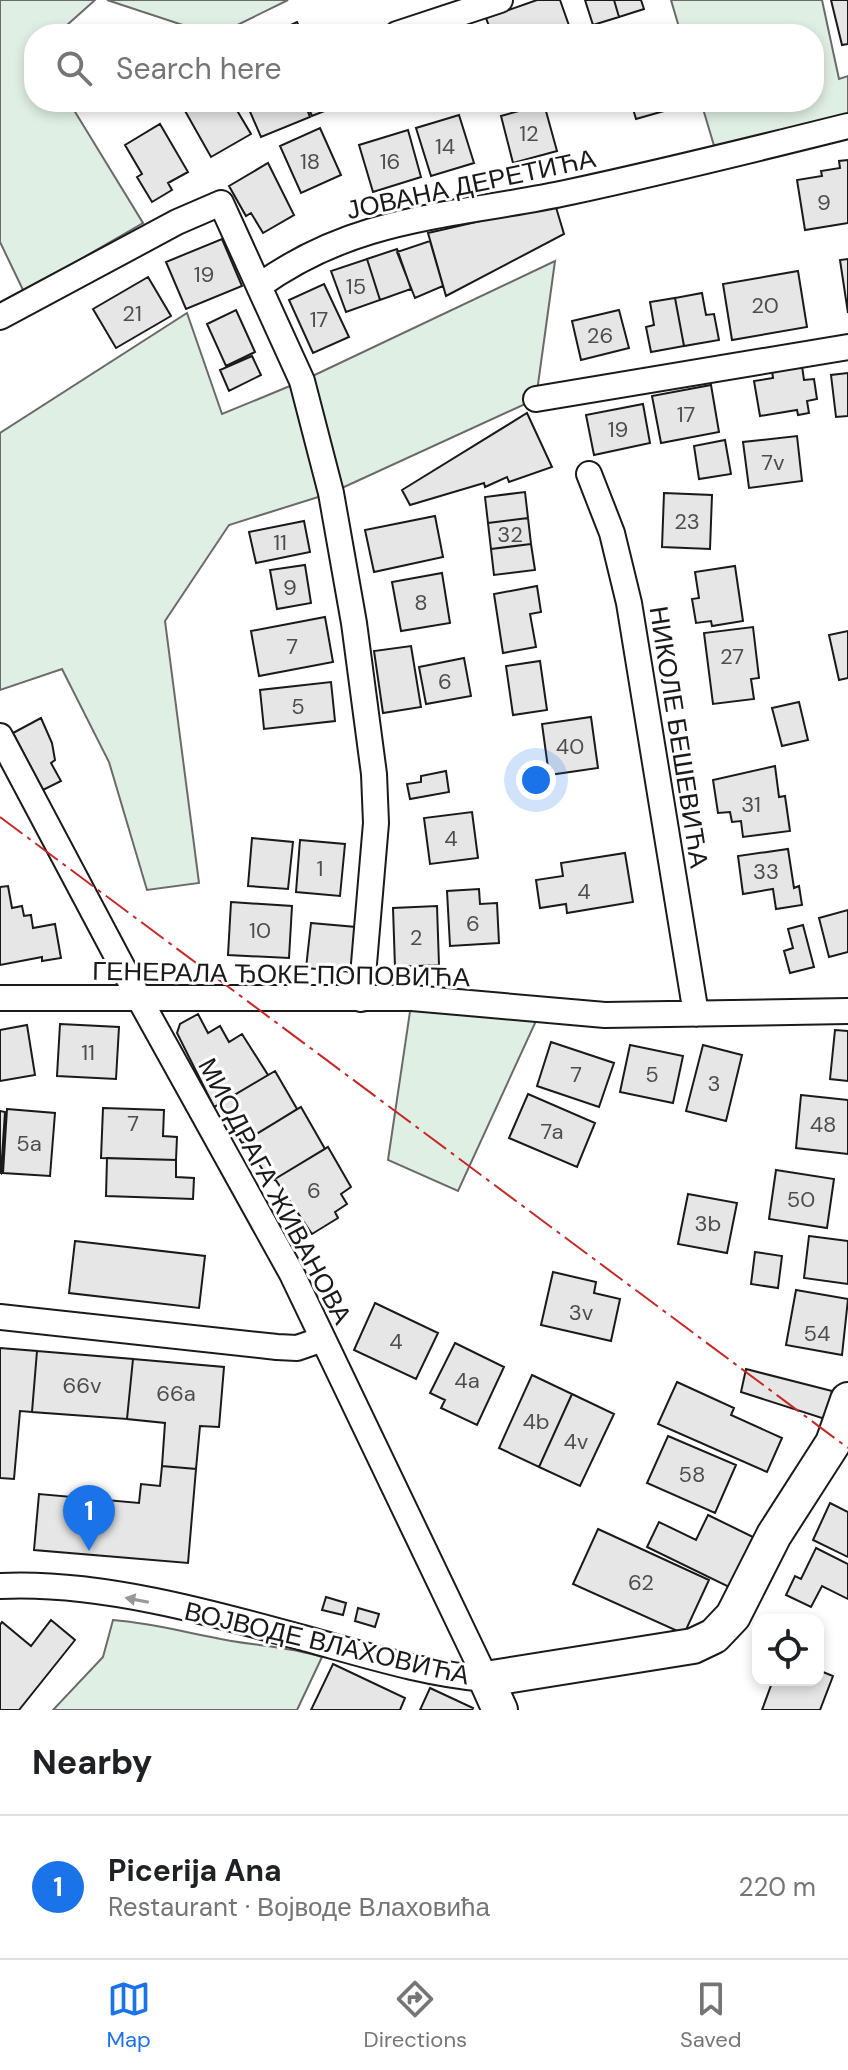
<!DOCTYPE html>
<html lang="en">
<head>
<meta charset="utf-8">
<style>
	body { margin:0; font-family:"DM Sans",sans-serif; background:#f2f2f2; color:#202124 }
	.controls { position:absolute; right:24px; bottom:24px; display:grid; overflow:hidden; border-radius:16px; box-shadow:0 4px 12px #0003 }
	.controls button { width:72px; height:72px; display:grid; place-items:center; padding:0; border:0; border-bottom:2px solid #e0e0e0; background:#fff; color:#202124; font:40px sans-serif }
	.you { position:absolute; left:536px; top:780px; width:28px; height:28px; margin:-20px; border:6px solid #fff; border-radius:50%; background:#1a73e8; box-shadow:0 0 0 12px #1a73e833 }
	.badge { display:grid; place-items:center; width:52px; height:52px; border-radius:50%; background:#1a73e8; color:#fff; font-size:26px; font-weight:700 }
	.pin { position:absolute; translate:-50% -66px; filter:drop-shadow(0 2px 4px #0008) }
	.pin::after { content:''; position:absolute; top:42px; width:28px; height:24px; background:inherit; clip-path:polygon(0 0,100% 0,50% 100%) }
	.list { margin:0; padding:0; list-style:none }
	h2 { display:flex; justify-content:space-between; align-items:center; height:104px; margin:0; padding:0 32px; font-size:34px }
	h2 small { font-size:26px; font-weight:400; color:#757577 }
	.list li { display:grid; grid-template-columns:52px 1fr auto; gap:24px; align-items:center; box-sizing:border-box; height:144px; padding:0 32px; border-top:2px solid #e0e0e0 }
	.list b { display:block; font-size:30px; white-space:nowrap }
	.list p { margin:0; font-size:26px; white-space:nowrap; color:#757577 }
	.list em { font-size:26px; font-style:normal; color:#757577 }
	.icon { flex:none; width:44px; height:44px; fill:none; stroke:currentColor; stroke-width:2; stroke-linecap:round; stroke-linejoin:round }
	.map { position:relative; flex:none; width:848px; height:1710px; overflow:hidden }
	.search { position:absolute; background:#fff; box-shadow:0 4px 12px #0003; left:24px; right:24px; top:24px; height:88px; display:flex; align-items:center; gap:20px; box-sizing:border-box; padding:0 28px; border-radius:32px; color:#757577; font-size:30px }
	.sheet { height:248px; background:#fff }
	nav { display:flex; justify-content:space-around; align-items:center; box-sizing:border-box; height:112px; border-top:2px solid #e0e0e0; background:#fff; font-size:22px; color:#757577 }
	nav a { display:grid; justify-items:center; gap:4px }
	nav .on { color:#1a73e8 }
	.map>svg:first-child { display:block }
</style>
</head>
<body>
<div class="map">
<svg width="848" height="1710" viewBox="0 0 848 1710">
	<rect width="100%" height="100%" fill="#fff"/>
	<path fill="#e0efe3" stroke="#6a6a6a" stroke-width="2" d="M 0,0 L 95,0 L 57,34 L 34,34 L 34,102 L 69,102 L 143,223 L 24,292 L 0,242 Z
		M 107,0 L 288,0 L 219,34 L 210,34 Z
		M 671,0 L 822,0 L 839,79 L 848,76 L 848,126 L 718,159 L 701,102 L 814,102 L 814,34 L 681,34 Z
		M 555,261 L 536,399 L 331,493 L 229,525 L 165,621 L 199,883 L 147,890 L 109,762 L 62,669 L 0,690 L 0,433 L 187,313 L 222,414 L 302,381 Z
		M 412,998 L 541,1010 L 458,1191 L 388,1160 Z
		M 113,1620 C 151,1623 175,1630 211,1637 C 248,1646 285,1645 322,1657 L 297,1710 L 53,1710 L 103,1657 Z"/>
	<path fill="#e6e6e6" stroke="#1a1a1a" stroke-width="2" d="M 537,0 L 560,0 L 572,34 L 492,34 L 486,18 Z
		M 585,0 L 614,0 L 619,17 L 593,25 Z
		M 614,0 L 641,0 L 644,9 L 619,17 Z
		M 831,0 L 848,0 L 848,44 L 842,45 Z
		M 297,22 L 302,34 L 271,34 Z
		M 180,102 L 232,102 L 251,134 L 211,157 Z
		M 259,102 L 304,102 L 310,117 L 261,137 L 248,107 Z
		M 306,102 L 347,102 L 312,116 Z
		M 631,102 L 677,102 L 678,107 L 636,119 Z
		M 544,104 L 557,151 L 513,163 L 501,116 Z
		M 459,115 L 474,163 L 431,176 L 416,128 Z
		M 160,124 L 188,172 L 168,183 L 172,190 L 152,202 L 137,177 L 142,174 L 125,145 Z
		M 320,128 L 341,175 L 301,193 L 280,146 Z
		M 408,130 L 421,177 L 373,192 L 359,145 Z
		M 848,160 L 848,223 L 805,230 L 797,180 L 822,176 L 821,171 L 840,168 L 839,161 Z
		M 268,163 L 294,215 L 263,233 L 251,213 L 246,216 L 229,186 Z
		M 555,204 L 564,234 L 446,296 L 428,233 Z
		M 222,239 L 242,286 L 186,309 L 166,262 Z
		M 430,241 L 443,286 L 415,298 L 397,252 Z
		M 397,249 L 411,289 L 380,300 L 367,259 Z
		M 367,259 L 380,300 L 346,312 L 331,271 Z
		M 848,259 L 848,313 L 840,260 Z
		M 798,271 L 807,327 L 732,340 L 723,284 Z
		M 148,277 L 171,316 L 116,348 L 93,309 Z
		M 324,284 L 349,337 L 313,353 L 289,300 Z
		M 702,293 L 706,315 L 714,314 L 719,340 L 684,346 L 675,298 Z
		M 675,298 L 684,346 L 651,352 L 646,327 L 654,325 L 650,302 Z
		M 236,310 L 255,352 L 226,366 L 207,324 Z
		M 619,310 L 629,348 L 581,360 L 572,321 Z
		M 252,356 L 261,375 L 229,391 L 220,370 Z
		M 802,366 L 804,380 L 814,379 L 817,399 L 807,401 L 809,413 L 798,415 L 797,410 L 760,416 L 754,381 L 773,378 L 772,371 Z
		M 848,373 L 848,416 L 836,417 L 831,375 Z
		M 711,385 L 719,432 L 661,443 L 652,396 Z
		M 643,404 L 650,443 L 594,455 L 586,415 Z
		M 527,413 L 552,467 L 509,482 L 507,477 L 485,487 L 484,483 L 410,505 L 402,490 Z
		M 797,436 L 802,481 L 749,488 L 743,442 Z
		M 725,440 L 731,474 L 699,479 L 694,446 Z
		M 525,492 L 528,518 L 488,523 L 485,497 Z
		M 664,493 L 712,495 L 710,549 L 662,547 Z
		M 435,516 L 443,557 L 374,572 L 365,530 Z
		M 528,518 L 531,544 L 491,549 L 488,523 Z
		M 304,521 L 310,552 L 256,563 L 249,532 Z
		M 531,544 L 535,570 L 494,575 L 491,549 Z
		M 305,565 L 311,603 L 277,609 L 270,570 Z
		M 735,566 L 743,621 L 712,626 L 711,621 L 696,623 L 692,599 L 699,598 L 695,572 Z
		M 442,573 L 450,623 L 401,631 L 392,582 Z
		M 537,586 L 541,612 L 530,614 L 536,647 L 503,653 L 494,594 Z
		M 325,617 L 333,662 L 259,676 L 251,631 Z
		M 753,627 L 759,678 L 751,679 L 754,699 L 713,704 L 704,633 Z
		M 848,631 L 848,678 L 839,680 L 829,635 Z
		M 411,646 L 421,707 L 383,713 L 374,651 Z
		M 464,658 L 471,696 L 426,704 L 419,667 Z
		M 540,661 L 547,710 L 513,715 L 506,666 Z
		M 331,682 L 335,721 L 264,729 L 260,690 Z
		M 799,702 L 808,740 L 782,746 L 772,708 Z
		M 591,717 L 598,768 L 549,775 L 542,724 Z
		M 41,718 L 52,743 L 55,760 L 51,763 L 61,781 L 43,790 L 13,733 Z
		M 775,766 L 779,797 L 785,796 L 790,831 L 743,837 L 741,821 L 732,822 L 730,812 L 718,813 L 713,780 Z
		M 446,771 L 449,792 L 410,799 L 407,784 L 421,782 L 421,776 Z
		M 472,812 L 478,858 L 430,864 L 424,818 Z
		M 252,838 L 293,842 L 288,889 L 248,886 Z
		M 300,840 L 345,844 L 340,896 L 296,892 Z
		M 788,849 L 794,888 L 799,886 L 802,905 L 776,909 L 773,889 L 743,894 L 738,856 Z
		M 625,853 L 633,902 L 567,913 L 566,904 L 540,908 L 536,880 L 563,876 L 561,863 Z
		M 8,886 L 12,908 L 22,906 L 24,916 L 31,915 L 33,928 L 55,924 L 61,958 L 42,961 L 42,957 L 0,965 L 0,887 Z
		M 479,889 L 480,904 L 497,903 L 499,943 L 450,946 L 447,891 Z
		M 231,902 L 292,906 L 289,958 L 228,955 Z
		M 437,906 L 439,965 L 395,967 L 393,908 Z
		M 848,910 L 848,952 L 829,957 L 819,918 Z
		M 311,923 L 356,927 L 351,972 L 306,968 Z
		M 803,925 L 814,967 L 790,973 L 784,951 L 793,948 L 788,929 Z
		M 198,1014 L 208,1033 L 220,1026 L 229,1042 L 242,1034 L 268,1075 L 214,1107 L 177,1033 L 180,1024 Z
		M 60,1024 L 119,1027 L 116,1079 L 57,1076 Z
		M 27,1025 L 35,1075 L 0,1081 L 0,1030 Z
		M 835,1030 L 848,1031 L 848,1081 L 830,1079 Z
		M 551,1042 L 614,1063 L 599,1107 L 537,1086 Z
		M 630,1045 L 683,1056 L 673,1103 L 620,1092 Z
		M 703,1045 L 742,1055 L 726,1121 L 686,1111 Z
		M 275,1071 L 297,1109 L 242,1143 L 219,1104 Z
		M 528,1094 L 595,1123 L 577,1167 L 509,1138 Z
		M 801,1095 L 848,1100 L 848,1154 L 796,1148 Z
		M 301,1107 L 325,1149 L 270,1182 L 245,1141 Z
		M 103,1108 L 164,1110 L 163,1136 L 177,1137 L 176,1160 L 101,1158 Z
		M 7,1109 L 55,1113 L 50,1176 L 3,1173 Z
		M 0,1111 L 5,1112 L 1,1173 L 0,1172 Z
		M 328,1147 L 351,1187 L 341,1194 L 347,1204 L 335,1212 L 338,1218 L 312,1234 L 275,1179 Z
		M 107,1158 L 176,1160 L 176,1177 L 194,1178 L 193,1199 L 106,1196 Z
		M 776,1170 L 834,1179 L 827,1228 L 769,1219 Z
		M 688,1194 L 737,1203 L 727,1253 L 678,1244 Z
		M 809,1236 L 848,1241 L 848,1284 L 804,1278 Z
		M 75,1241 L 205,1256 L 199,1308 L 69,1293 Z
		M 755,1252 L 782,1256 L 778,1288 L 751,1284 Z
		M 553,1272 L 596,1282 L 594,1293 L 620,1299 L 611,1341 L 541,1325 Z
		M 796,1290 L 848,1299 L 842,1355 L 786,1345 Z
		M 375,1303 L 438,1333 L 416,1379 L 354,1350 Z
		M 455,1343 L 504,1367 L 477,1425 L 441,1408 L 445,1400 L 430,1393 Z
		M 0,1348 L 37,1351 L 32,1412 L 20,1411 L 14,1479 L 0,1478 Z
		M 37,1351 L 133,1359 L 127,1419 L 32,1412 Z
		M 133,1359 L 224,1367 L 219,1427 L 200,1426 L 196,1469 L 162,1466 L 165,1423 L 127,1419 Z
		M 746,1369 L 832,1391 L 825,1419 L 741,1392 Z
		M 532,1375 L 572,1394 L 539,1467 L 499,1448 Z
		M 677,1382 L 734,1408 L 731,1415 L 782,1438 L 767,1472 L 658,1424 Z
		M 572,1394 L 614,1414 L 580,1486 L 539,1467 Z
		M 668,1436 L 736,1465 L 715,1513 L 647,1483 Z
		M 162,1466 L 196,1469 L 188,1563 L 34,1550 L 39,1494 L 139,1503 L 141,1484 L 160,1486 Z
		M 830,1503 L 848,1512 L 848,1557 L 813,1540 Z
		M 708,1515 L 753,1537 L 729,1587 L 647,1547 L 659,1522 L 696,1540 Z
		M 598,1529 L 709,1580 L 684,1634 L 573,1584 Z
		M 816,1548 L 848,1564 L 848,1599 L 822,1586 L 811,1607 L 786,1595 L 795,1576 L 801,1579 Z
		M 326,1597 L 346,1603 L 343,1615 L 322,1610 Z
		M 358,1608 L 379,1614 L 375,1627 L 355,1621 Z
		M 51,1620 L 75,1640 L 19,1710 L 0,1710 L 0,1625 L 2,1622 L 31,1646 Z
		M 333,1664 L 405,1698 L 400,1710 L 311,1710 Z
		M 818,1670 L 833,1676 L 820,1710 L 762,1710 L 773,1680 L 818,1680 Z
		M 430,1688 L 473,1708 L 472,1710 L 420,1710 Z"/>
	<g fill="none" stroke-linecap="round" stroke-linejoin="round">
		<defs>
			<path id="street" d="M 397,34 L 500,0
				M 259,286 C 359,214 455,217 570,192 C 663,172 756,149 848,126
				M 0,317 L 177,222 L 221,203 L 302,381 L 331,493 L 354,623 L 374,774 L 376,823 L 361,999
				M 536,399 L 848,347
				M 589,474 L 612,533 L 629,603 L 696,1014
				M 0,736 L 140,1000 L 292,1274 L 486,1679 C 425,1674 366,1655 307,1639 C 213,1613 98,1581 0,1586
				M 0,998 L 412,998 L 605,1015 L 848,1011
				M 0,1317 L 277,1347 L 297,1348 L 323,1339"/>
			<path id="secondary" d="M 500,1710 L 486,1679 L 693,1646 L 714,1636 L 733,1616 L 774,1535 L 833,1443 L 848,1400"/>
		</defs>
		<use href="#street" stroke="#1a1a1a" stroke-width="28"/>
		<use href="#secondary" stroke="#1a1a1a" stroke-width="38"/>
		<use href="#street" stroke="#fff" stroke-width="24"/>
		<use href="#secondary" stroke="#fff" stroke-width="34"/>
		<path stroke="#c62828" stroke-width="2" stroke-dasharray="28 6 4 6" stroke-linecap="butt" d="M 0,817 L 848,1448"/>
	</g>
	<defs><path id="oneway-solid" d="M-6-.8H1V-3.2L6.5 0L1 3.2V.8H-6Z" transform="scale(2)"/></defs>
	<use fill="#989898" href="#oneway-solid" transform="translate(137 1600) rotate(-169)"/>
	<g text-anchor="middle" stroke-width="6" stroke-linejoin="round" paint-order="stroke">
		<g font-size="22" fill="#4d4d4d">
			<text x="529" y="141">12</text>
			<text x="445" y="154">14</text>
			<text x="310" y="169">18</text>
			<text x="390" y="169">16</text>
			<text x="824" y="210">9</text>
			<text x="204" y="282">19</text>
			<text x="356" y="294">15</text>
			<text x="765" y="313">20</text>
			<text x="132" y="321">21</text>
			<text x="319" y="327">17</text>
			<text x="600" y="343">26</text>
			<text x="686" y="422">17</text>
			<text x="618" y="437">19</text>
			<text x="773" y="470">7v</text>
			<text x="687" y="529">23</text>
			<text x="510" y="542">32</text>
			<text x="280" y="550">11</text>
			<text x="290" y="595">9</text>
			<text x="421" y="610">8</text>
			<text x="292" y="654">7</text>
			<text x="732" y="664">27</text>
			<text x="445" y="689">6</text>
			<text x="298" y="714">5</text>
			<text x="570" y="754">40</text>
			<text x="751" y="812">31</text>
			<text x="451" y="846">4</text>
			<text x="320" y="876">1</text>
			<text x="766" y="879">33</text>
			<text x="584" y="899">4</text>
			<text x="473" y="931">6</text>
			<text x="260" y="938">10</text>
			<text x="416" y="945">2</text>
			<text x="88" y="1060">11</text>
			<text x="576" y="1082">7</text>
			<text x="652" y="1082">5</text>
			<text x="714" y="1091">3</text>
			<text x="133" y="1131">7</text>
			<text x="823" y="1132">48</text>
			<text x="552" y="1139">7a</text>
			<text x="29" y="1151">5a</text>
			<text x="314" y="1198">6</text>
			<text x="801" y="1207">50</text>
			<text x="708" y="1231">3b</text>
			<text x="581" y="1320">3v</text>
			<text x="817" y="1341">54</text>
			<text x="396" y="1349">4</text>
			<text x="467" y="1388">4a</text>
			<text x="82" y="1393">66v</text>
			<text x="176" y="1401">66a</text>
			<text x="536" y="1429">4b</text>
			<text x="576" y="1449">4v</text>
			<text x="692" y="1482">58</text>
			<text x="641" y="1590">62</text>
		</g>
		<g font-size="26" fill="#1a1a1a" stroke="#fff">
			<text transform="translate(471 184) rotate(-12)" y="9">ЈОВАНА ДЕРЕТИЋА</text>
			<text transform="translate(679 737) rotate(81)" y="9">НИКОЛЕ БЕШЕВИЋА</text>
			<text transform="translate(281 974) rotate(1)" y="9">ГЕНЕРАЛА ЂОКЕ ПОПОВИЋА</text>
			<text transform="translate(275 1191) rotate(62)" y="9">МИОДРАГА ЖИВАНОВА</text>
			<text transform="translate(327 1643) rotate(13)" y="9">ВОЈВОДЕ ВЛАХОВИЋА</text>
		</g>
	</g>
</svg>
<div class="controls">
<button><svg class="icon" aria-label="locate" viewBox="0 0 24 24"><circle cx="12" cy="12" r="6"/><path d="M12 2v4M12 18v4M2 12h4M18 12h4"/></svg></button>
</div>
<div class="you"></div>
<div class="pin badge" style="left:89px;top:1551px">1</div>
<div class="search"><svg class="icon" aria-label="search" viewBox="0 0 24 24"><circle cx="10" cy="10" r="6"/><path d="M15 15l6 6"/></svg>Search here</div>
</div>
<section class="sheet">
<h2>Nearby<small></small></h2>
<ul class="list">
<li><span class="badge">1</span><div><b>Picerija Ana</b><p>Restaurant · Војводе Влаховића</p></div><em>220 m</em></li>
</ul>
</section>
<nav>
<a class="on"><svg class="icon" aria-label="map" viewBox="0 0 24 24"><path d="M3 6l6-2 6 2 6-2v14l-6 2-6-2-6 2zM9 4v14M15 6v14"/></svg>Map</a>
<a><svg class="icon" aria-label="directions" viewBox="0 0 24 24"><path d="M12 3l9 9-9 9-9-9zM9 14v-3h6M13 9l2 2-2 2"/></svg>Directions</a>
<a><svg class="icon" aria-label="saved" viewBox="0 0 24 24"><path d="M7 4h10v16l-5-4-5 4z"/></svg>Saved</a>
</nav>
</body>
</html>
